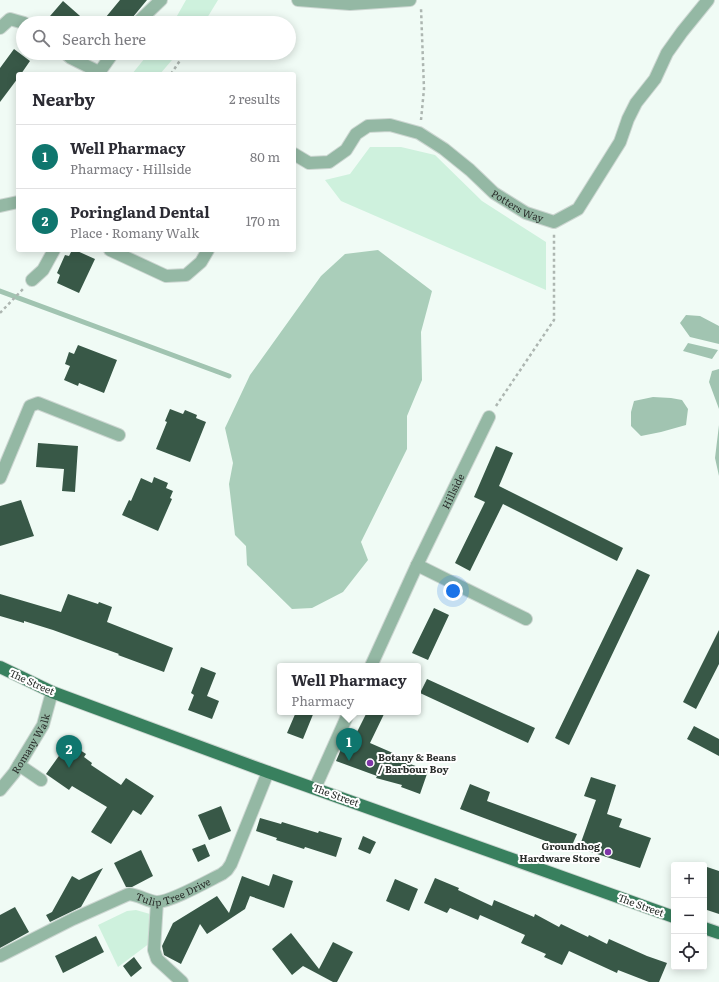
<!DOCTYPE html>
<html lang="en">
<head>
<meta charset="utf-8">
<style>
	body { margin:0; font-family:Literata,serif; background:#f7f7f7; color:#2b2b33 }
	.controls { position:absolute; right:12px; bottom:12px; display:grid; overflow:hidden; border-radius:4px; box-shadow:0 2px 10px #0003 }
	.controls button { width:36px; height:36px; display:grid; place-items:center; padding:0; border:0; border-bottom:1px solid #e1e1e2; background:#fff; color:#2b2b33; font:20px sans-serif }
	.you { position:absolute; left:453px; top:591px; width:14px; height:14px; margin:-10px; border:3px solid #fff; border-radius:50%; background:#1a73e8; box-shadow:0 0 0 6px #1a73e833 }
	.badge { display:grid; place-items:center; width:26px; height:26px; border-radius:50%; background:#0f766e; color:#fff; font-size:13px; font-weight:700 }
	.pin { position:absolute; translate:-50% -33px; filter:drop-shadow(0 1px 2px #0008) }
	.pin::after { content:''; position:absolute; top:21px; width:14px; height:12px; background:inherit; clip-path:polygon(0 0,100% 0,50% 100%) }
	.popup { position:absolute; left:277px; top:663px; width:144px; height:52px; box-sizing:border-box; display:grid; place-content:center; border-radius:4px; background:#fff; filter:drop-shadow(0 1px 3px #0005); font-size:13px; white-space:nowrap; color:#7c7c81 }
	.popup b { font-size:15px; color:#2b2b33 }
	.popup::after { content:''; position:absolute; left:50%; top:100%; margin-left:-8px; border:8px solid transparent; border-top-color:#fff }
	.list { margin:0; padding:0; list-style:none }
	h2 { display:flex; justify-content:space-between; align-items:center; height:52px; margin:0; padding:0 16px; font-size:17px }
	h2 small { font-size:13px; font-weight:400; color:#7c7c81 }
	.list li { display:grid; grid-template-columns:26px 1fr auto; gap:12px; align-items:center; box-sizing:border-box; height:64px; padding:0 16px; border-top:1px solid #e1e1e2 }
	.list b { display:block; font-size:15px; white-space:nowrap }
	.list p { margin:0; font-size:13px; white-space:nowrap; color:#7c7c81 }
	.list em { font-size:13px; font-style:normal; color:#7c7c81 }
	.icon { flex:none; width:22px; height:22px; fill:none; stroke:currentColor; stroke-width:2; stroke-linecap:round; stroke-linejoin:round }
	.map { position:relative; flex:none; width:719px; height:982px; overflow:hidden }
	.search { position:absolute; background:#fff; box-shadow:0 2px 10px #0003; left:16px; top:16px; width:280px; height:44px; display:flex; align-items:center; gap:10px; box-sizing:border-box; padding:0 14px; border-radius:22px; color:#7c7c81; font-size:15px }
	.panel { position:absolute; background:#fff; box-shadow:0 2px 10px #0003; left:16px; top:72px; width:280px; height:180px; border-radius:4px }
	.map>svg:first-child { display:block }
</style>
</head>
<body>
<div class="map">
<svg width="719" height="982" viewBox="0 0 719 982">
	<rect width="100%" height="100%" fill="#f0fbf5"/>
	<path fill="#cef1dd" d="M 186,0 L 218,0 L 204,23 L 173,23 Z
		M 149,53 L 178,53 L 160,74 L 132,74 Z
		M 370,147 L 401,147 L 435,155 L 482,201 L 546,242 L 546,290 L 341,201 L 325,180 L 350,174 Z
		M 136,910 L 150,914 L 150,943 L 118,967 L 98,925 L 127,911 Z"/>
	<path fill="#aaceba" d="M 378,250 L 432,291 L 421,332 L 422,380 L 407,416 L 407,449 L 361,542 L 368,560 L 343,592 L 312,608 L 292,609 L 247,565 L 246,546 L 235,535 L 229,484 L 233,463 L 225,428 L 250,375 L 321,276 L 345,254 Z"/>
	<path fill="#a1c4b1" d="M 686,315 L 700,316 L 719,326 L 719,344 L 690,337 L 680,323 Z
		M 688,343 L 718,350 L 712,359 L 683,351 Z
		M 719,369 L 719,409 L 709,382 L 712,371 Z
		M 653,397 L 671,398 L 682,400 L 688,409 L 686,425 L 661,432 L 641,436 L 631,426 L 631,412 L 634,401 Z
		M 719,425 L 719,476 L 715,458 Z"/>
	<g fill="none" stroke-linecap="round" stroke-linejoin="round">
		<path stroke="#a1c4b1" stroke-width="5" d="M 0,291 L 229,376"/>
	</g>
	<path fill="#385847" d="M 120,0 L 147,0 L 128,23 L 101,23 Z
		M 63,1 L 88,23 L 44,23 Z
		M 14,49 L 30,61 L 21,74 L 18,74 L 18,78 L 0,102 L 0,68 Z
		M 72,250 L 75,250 L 95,259 L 79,293 L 57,283 L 60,275 L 57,273 L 65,255 L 69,256 Z
		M 78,345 L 117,360 L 104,393 L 79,383 L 78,386 L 64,380 L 70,366 L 65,364 L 69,352 L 74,354 Z
		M 170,409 L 183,414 L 185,410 L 197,415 L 196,418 L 206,422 L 190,462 L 156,449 L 167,422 L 165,421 Z
		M 38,443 L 78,446 L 75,492 L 62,491 L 64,469 L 36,467 Z
		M 496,446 L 513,453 L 499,486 L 623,548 L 617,561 L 503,504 L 470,571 L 455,563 L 485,502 L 474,497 Z
		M 154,477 L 168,483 L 166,488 L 173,491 L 170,498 L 172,499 L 158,531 L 122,515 L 129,500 L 131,501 L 141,478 L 152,483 Z
		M 21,500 L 34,536 L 0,546 L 0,506 Z
		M 637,569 L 650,575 L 569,745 L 555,738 Z
		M 0,594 L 61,612 L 68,594 L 98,604 L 99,602 L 112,607 L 107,622 L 173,648 L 164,672 L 118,655 L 119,654 L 53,630 L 24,621 L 24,623 L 0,616 Z
		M 434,608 L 449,615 L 428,660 L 412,653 Z
		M 719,630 L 719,664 L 696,709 L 683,702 Z
		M 201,667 L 216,673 L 207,696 L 219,701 L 212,719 L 188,710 L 194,695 L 191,693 Z
		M 427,679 L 535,728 L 528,743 L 420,693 Z
		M 296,712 L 314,712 L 303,739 L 287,733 Z
		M 367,712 L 385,712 L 370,743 L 409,760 L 408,763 L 428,771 L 420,794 L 401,787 L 402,785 L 376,778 L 377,776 L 336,761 L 348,733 L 355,736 Z
		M 694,726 L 719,739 L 719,756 L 687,739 Z
		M 66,746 L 71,749 L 74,746 L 86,754 L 84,757 L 92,763 L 91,765 L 121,785 L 126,778 L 154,796 L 141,815 L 133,810 L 111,844 L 91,832 L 107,807 L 72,786 L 69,790 L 46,774 Z
		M 591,777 L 616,785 L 607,814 L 622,819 L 619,827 L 651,838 L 640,868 L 579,848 L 596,800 L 584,796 Z
		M 470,784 L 490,792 L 487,801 L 577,834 L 570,850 L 460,809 Z
		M 221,806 L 231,831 L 209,840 L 198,815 Z
		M 260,818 L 281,824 L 282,822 L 318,833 L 319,831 L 342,838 L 336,857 L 305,847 L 304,849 L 276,840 L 277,838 L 256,831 Z
		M 363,836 L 376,842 L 370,854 L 358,849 Z
		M 205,844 L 210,856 L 198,862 L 192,849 Z
		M 141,850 L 153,876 L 132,887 L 126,887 L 114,863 Z
		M 704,866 L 719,871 L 719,914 L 704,909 Z
		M 103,868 L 81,907 L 50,922 L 46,915 L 52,912 L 72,876 L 79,880 Z
		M 273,874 L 293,881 L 284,908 L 250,896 L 245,909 L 207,934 L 200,924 L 181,964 L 164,955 L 162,946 L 173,923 L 217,896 L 229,913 L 242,876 L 269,886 Z
		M 435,878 L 459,888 L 458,890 L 492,906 L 494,900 L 534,917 L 535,914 L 559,927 L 561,924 L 588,937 L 589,935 L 607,944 L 609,939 L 647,956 L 667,963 L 659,982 L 649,982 L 618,970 L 617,973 L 569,951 L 562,965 L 544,957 L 546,954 L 521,943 L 525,935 L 480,915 L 478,920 L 450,908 L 447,913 L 424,903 Z
		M 395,879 L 418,889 L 409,911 L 386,901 Z
		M 15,907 L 29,932 L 0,948 L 0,915 Z
		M 291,933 L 319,969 L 333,942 L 353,952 L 337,982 L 333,982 L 303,966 L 292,975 L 272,949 Z
		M 96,936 L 104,952 L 63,973 L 55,956 Z
		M 134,957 L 142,968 L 131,977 L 123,966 Z"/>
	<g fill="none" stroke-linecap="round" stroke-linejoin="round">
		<defs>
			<g id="minor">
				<path d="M 298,0 L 350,4 L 410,0"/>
				<path d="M 137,23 L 161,0"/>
				<path d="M 0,28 L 10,19 L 24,23"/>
				<path d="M 65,53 L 71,58 L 99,72"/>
				<path d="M 98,74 L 113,53"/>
				<path id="s1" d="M 294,154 L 309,163 L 329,162 L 346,150 L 356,134 L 368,126 L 390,125 L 419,133 L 444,149 L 470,170 L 494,193 L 526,213 L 554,222 L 578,209 L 620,142 L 628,119 L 636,103 L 655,79 L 667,53 L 682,32 L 708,0"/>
				<path d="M 0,206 L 18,202"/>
				<path d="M 110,250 L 166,276 L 186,275 L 201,262 L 208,250"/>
				<path d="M 32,280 L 43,270 L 54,250"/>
				<path d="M 0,478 L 30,406 L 38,403 L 119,435"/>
				<path d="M 417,565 L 526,619"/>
				<path id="s2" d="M 371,666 L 417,565 L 489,417"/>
				<path d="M 19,765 L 41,780"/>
				<path d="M 315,788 L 349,712"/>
				<path id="s3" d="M 0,790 L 14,773 L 43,725 L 52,692"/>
				<path d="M 157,902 L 154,950 L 157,959 L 182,982"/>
				<path id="s4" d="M 0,956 L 73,919 L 129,894 C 139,895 147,901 156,902 C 169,903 208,881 222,874 L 227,870 L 231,864 L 268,772"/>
			</g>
			<path id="major" d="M 0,667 L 52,692 L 268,772 L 674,917
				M 704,928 L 719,933"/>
		</defs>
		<use href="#minor" stroke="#ccd6d1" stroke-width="14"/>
		<use href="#major" stroke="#ccd6d1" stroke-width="14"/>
		<path stroke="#adb6b1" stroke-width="2.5" stroke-dasharray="3 3" stroke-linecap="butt" d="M 204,23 L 206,21
			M 171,74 L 185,53
			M 421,120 L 424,89 L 421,8
			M 0,313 L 23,289
			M 496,406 L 554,320 L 554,234"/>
		<use href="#minor" stroke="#94b8a4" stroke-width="12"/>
		<use href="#major" stroke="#38805e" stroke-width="12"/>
	</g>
	<g fill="#7f36a8" stroke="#fff" stroke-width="1.5">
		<circle cx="370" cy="763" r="4"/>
		<circle cx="608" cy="852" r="4"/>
	</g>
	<g text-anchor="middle" stroke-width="4" stroke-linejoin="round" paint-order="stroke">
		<g font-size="10" fill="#2a2e2b" stroke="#fff">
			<text dy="4" stroke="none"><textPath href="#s1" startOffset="267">Potters Way</textPath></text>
			<text dy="4" stroke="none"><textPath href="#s2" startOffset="193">Hillside</textPath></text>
			<text transform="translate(32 682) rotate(24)" y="4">The Street</text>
			<text dy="4" stroke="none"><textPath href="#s3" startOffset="56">Romany Walk</textPath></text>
			<text transform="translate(336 795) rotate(20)" y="4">The Street</text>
			<text dy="4" stroke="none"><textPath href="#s4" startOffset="190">Tulip Tree Drive</textPath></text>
			<text transform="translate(641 905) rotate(20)" y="4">The Street</text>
		</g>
		<g font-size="10" font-weight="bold" fill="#2a2e2b" stroke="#fff" text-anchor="start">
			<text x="378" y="761">Botany &amp; Beans<tspan x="378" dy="12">/ Barbour Boy</tspan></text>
			<text x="600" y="850" text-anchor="end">Groundhog<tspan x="600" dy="12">Hardware Store</tspan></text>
		</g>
	</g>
</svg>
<div class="controls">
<button>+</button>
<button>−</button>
<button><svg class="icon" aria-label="locate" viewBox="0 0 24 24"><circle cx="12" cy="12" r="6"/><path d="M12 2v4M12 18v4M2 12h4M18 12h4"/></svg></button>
</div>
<div class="you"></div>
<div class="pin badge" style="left:349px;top:761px">1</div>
<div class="popup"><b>Well Pharmacy</b>Pharmacy</div>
<div class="pin badge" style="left:69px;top:768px">2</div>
<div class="search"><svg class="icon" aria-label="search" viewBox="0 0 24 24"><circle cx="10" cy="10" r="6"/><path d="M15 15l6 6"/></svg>Search here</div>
<section class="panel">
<h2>Nearby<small>2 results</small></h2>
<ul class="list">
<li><span class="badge">1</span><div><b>Well Pharmacy</b><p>Pharmacy · Hillside</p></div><em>80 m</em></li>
<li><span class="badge">2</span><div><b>Poringland Dental</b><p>Place · Romany Walk</p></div><em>170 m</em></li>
</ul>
</section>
</div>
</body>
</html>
